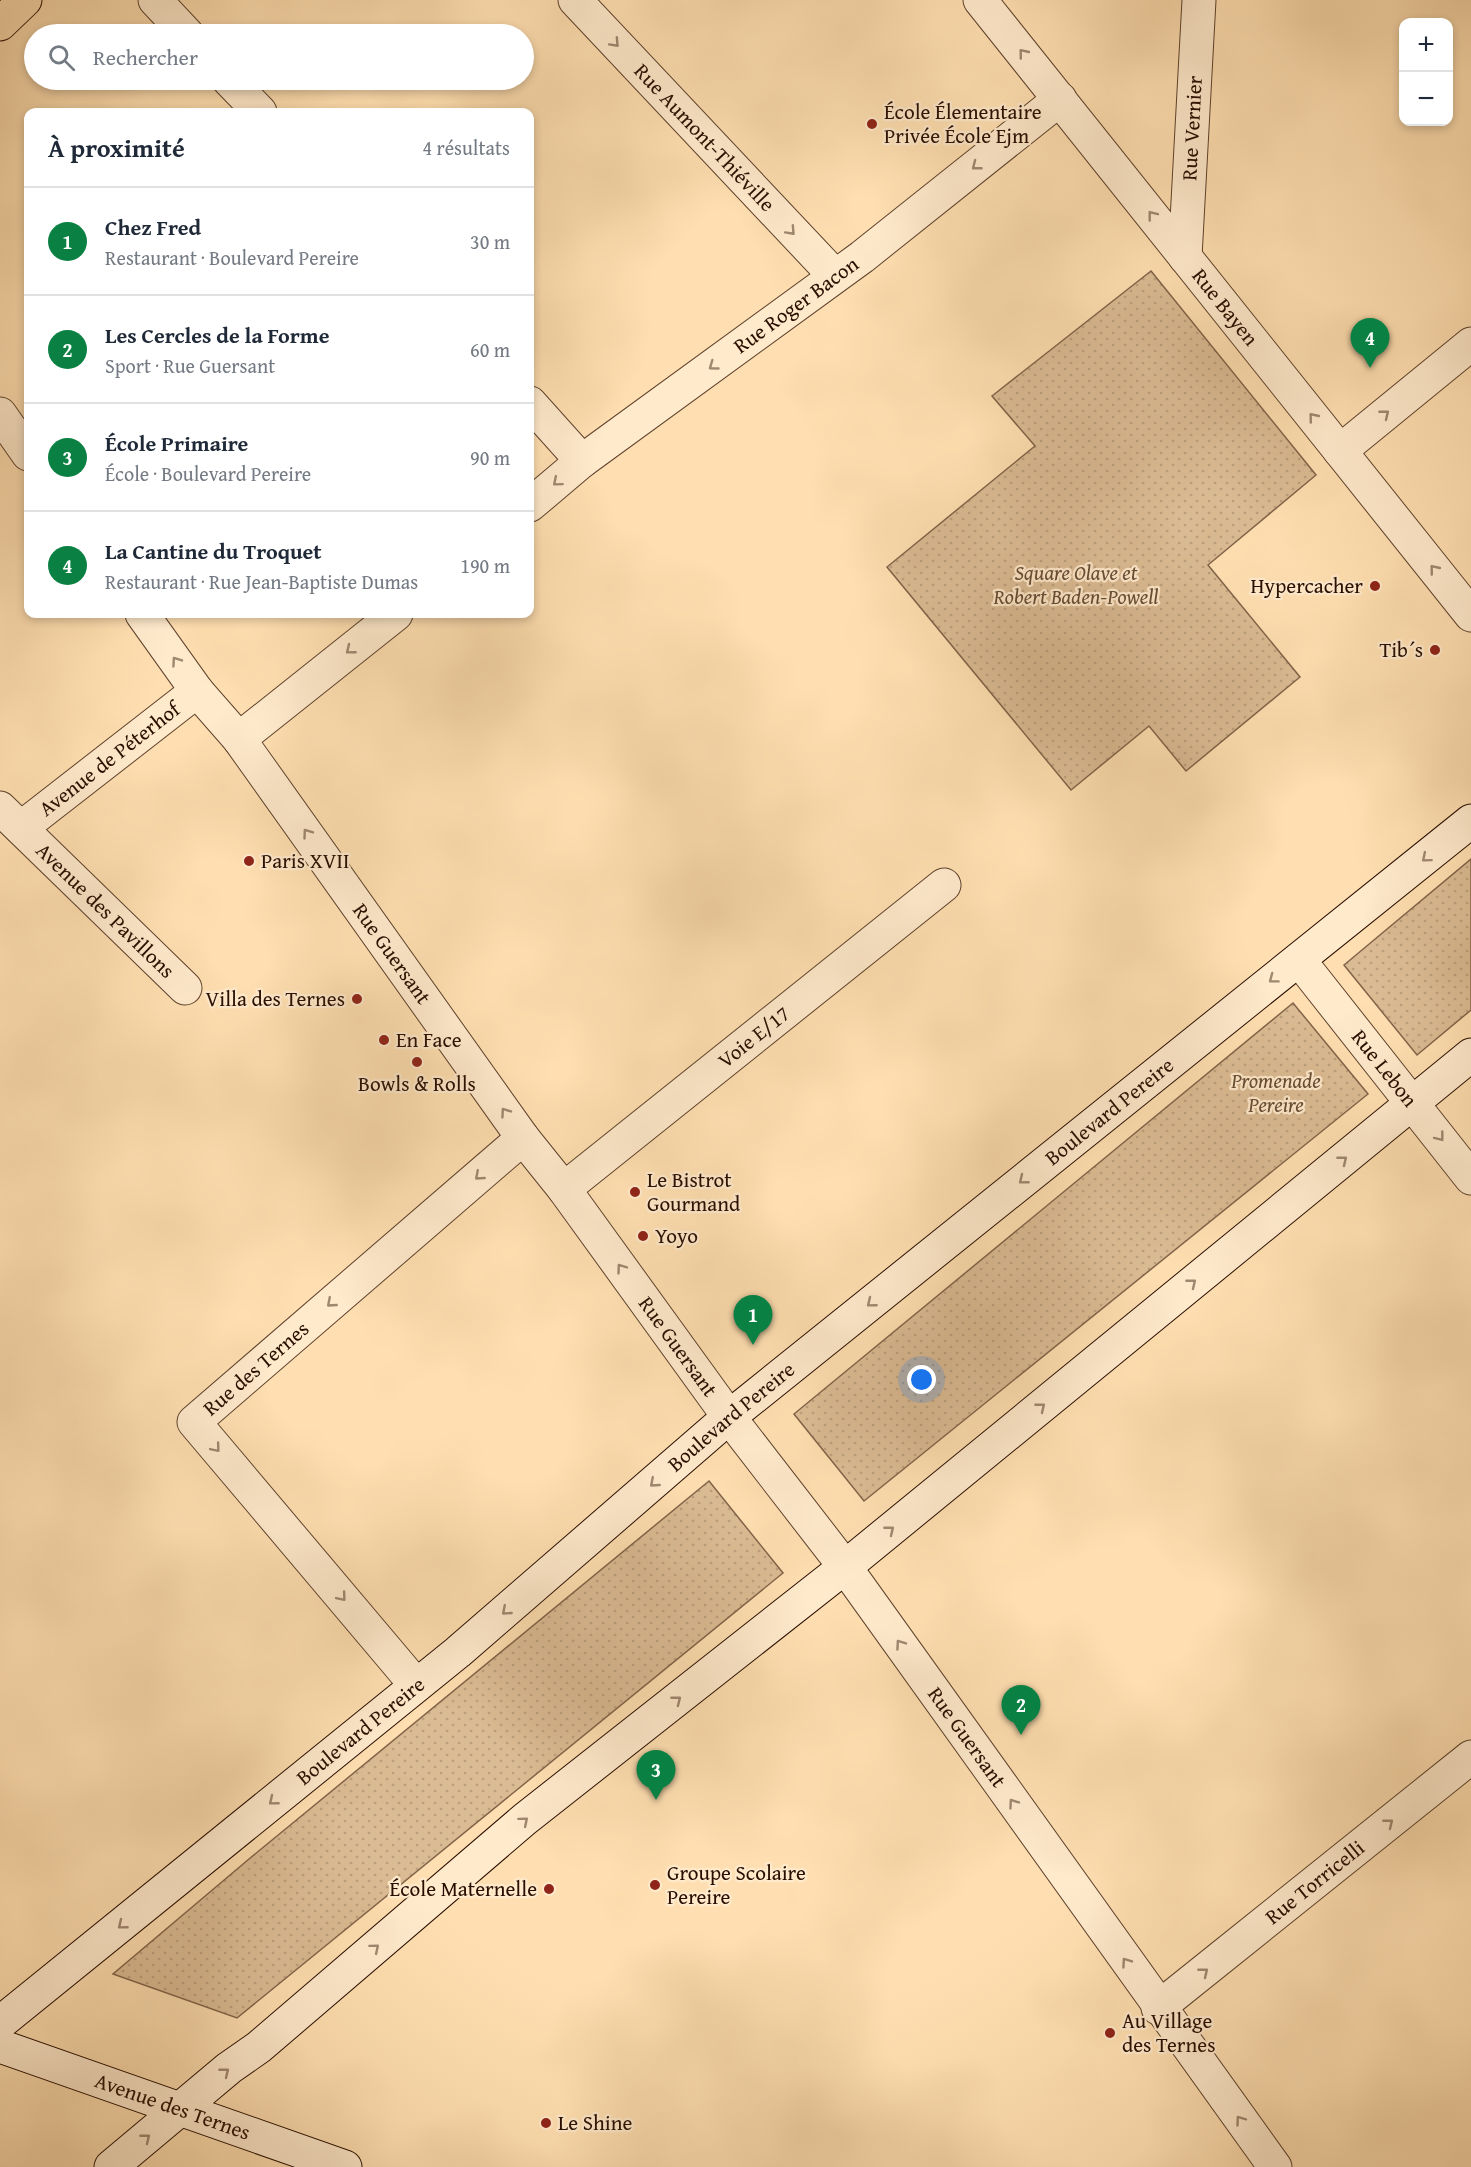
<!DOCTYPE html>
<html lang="fr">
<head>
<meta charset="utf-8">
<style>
	body { margin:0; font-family:"Gentium Book Plus",serif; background:#f2f2f3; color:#1f2937 }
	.controls { position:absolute; right:18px; top:18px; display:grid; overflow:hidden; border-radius:12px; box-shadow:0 3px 9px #0003 }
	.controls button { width:54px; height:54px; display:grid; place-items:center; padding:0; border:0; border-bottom:2px solid #e0e1e3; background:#fff; color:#1f2937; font:30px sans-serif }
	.you { position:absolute; left:922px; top:1380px; width:21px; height:21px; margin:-15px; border:4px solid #fff; border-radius:50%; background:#1a73e8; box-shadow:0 0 0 9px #1a73e833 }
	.badge { display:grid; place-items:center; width:39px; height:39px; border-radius:50%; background:#0b8043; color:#fff; font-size:20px; font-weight:700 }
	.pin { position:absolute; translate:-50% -50px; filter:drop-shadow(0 2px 3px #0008) }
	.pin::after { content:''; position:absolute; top:32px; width:21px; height:18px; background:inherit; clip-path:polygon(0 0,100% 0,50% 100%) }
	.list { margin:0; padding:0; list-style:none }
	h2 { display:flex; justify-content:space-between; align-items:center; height:78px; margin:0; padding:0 24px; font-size:26px }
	h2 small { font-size:20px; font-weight:400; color:#747a83 }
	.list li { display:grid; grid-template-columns:39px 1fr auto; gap:18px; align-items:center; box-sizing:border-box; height:108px; padding:0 24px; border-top:2px solid #e0e1e3 }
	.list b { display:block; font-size:22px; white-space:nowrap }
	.list p { margin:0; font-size:20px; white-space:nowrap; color:#747a83 }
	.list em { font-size:20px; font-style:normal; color:#747a83 }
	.icon { flex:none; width:33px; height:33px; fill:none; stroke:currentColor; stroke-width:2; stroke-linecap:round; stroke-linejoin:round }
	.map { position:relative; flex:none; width:1471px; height:2167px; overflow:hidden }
	.search { position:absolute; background:#fff; box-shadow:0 3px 9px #0003; left:24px; top:24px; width:510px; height:66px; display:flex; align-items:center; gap:15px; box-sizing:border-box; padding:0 21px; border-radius:33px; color:#747a83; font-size:22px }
	.panel { position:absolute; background:#fff; box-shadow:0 3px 9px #0003; left:24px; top:108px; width:510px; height:510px; border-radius:12px }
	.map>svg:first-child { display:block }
</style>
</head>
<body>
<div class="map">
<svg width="1471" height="2167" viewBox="0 0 1471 2167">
	<defs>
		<pattern id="grass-dots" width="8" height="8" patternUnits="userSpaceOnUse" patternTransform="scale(1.5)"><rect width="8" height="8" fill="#dbbb93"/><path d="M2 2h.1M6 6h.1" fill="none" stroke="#bca07d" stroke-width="1.8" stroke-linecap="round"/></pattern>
	</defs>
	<rect width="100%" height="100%" fill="#ffdfb1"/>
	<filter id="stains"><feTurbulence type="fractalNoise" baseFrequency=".00333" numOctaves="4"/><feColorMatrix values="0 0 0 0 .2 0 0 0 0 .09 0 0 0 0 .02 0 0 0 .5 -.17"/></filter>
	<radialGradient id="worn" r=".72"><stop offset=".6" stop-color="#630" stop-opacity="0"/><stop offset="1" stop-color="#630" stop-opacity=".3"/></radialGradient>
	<path fill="url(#grass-dots)" stroke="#82644a" stroke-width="1.5" d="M 1151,271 L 1316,475 L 1208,565 L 1300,677 L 1186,771 L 1149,726 L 1071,790 L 887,567 L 1035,446 L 992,396 Z
		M 1471,859 L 1471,1010 L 1417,1055 L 1344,965 Z
		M 1293,1003 L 1368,1094 L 864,1501 L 794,1414 Z
		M 709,1481 L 783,1573 L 237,2018 L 113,1974 L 249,1859 Z"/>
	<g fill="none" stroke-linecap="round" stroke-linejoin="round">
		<defs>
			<g id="street">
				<path d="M 155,0 L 187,34"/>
				<path id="s1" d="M 575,0 L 835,276"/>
				<path id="s2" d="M 980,0 L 1471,615"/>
				<path d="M 229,80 L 260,112"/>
				<path id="s3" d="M 1185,257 L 1199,0"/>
				<path d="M 530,403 L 582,461"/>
				<path d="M 0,414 L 28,454"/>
				<path d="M 1340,451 L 1471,344"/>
				<path id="s4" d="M 530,505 L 582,461 L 862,257 L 1060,99"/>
				<path id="s5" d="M 142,614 L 197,691 L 239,739 L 523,1138 L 564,1189 L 729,1417 L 845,1567 L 1275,2167"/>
				<path d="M 239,739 L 396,614"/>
				<path id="s6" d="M 0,808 L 185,988"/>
				<path id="s7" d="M 21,828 L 197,691"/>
				<path id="s8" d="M 1299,960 L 1471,1178"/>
				<path id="s9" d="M 564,1189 L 944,885"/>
				<path id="s10" d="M 416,1685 L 194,1422 L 523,1138"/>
				<path id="s11" d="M 1158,2008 L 1471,1757"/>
			</g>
			<g id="secondary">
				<path id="s12" d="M 0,2023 L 458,1652 L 729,1417 L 1471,821"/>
				<path id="s13" d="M 0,2046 L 345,2167"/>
				<path d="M 111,2167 L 229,2068 L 259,2047 L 525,1819 L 845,1567 L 1471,1055"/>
			</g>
			<path id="primary" d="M 0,24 L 25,0"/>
		</defs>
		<use href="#street" stroke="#5e422c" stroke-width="35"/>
		<use href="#secondary" stroke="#290e00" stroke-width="35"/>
		<use href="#primary" stroke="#290e00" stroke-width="35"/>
		<use href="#street" stroke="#ffeacc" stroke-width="33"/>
		<use href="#secondary" stroke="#ffeacc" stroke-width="33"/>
		<use href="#primary" stroke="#ffdfb1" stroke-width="33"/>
	</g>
	<defs><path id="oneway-chevron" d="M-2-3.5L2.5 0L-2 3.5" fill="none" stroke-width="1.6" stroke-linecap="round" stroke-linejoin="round" transform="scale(1.5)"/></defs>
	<g stroke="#9f8770">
		<use href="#oneway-chevron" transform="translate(615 43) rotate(47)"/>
		<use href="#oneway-chevron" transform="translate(1023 53) rotate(-129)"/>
		<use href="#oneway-chevron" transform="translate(976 166) rotate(142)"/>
		<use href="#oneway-chevron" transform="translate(1152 215) rotate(-128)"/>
		<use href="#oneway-chevron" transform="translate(791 231) rotate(47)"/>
		<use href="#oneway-chevron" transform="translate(713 366) rotate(144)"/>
		<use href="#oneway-chevron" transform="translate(1385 414) rotate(-39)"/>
		<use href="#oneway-chevron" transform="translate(1313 417) rotate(-129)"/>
		<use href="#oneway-chevron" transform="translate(557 482) rotate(140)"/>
		<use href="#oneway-chevron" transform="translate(1434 569) rotate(-129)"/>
		<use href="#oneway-chevron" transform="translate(350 650) rotate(141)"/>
		<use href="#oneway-chevron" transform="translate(176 661) rotate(-125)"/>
		<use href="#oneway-chevron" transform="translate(307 833) rotate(-126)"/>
		<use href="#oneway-chevron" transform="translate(1426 858) rotate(140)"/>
		<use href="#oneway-chevron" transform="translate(1273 979) rotate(143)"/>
		<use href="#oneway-chevron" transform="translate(505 1112) rotate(-125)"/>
		<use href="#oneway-chevron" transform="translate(1440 1137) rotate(52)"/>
		<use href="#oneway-chevron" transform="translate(1343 1160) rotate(-39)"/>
		<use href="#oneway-chevron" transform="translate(479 1176) rotate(139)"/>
		<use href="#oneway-chevron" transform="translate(1023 1180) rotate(141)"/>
		<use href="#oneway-chevron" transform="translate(621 1268) rotate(-126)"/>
		<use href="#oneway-chevron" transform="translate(1192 1283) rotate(-39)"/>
		<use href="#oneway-chevron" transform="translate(331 1303) rotate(139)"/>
		<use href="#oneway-chevron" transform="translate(871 1303) rotate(141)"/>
		<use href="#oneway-chevron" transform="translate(1041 1407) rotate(-39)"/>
		<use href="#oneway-chevron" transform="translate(216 1448) rotate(50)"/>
		<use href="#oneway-chevron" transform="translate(654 1483) rotate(139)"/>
		<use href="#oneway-chevron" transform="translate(890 1530) rotate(-39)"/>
		<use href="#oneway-chevron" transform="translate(342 1597) rotate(50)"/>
		<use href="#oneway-chevron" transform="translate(506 1611) rotate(139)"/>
		<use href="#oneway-chevron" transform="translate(900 1644) rotate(-125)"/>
		<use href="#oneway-chevron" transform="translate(677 1700) rotate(-38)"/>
		<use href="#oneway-chevron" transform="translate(273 1801) rotate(141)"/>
		<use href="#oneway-chevron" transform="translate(1013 1803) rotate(-125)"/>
		<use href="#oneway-chevron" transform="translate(524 1821) rotate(-40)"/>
		<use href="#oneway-chevron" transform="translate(1389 1823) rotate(-39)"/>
		<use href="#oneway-chevron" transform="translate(122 1925) rotate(141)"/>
		<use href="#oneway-chevron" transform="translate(375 1948) rotate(-40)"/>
		<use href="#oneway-chevron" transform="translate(1126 1962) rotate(-125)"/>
		<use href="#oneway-chevron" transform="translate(1204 1972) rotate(-39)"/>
		<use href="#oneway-chevron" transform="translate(225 2072) rotate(-39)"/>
		<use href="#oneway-chevron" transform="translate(1240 2120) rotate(-126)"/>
		<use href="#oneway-chevron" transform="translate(146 2138) rotate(-39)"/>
	</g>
	<g fill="#8f2418" stroke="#ffeacc" stroke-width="2">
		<circle cx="872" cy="124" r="6"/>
		<circle cx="1375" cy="586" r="6"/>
		<circle cx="1435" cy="650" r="6"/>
		<circle cx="249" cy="861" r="6"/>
		<circle cx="357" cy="999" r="6"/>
		<circle cx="384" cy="1040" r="6"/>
		<circle cx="417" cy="1062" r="6"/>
		<circle cx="635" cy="1192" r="6"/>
		<circle cx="643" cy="1236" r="6"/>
		<circle cx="655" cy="1885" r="6"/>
		<circle cx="549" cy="1889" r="6"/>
		<circle cx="1110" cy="2033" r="6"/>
		<circle cx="546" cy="2123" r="6"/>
	</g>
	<g text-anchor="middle" stroke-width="4.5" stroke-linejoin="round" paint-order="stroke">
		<g font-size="21" fill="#290e00" stroke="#ffeacc" text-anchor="start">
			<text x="884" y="119">École Élementaire<tspan x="884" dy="24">Privée École Ejm</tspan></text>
			<text x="1363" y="593" text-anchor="end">Hypercacher</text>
			<text x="1423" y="657" text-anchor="end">Tib´s</text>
			<text x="261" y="868">Paris XVII</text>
			<text x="345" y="1006" text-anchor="end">Villa des Ternes</text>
			<text x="396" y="1047">En Face</text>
			<text x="417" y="1091" text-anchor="middle">Bowls &amp; Rolls</text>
			<text x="647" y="1187">Le Bistrot<tspan x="647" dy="24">Gourmand</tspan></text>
			<text x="655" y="1243">Yoyo</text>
			<text x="667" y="1880">Groupe Scolaire<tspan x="667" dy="24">Pereire</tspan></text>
			<text x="537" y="1896" text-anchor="end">École Maternelle</text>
			<text x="1122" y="2028">Au Village<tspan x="1122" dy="24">des Ternes</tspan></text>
			<text x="558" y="2130">Le Shine</text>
		</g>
		<g font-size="21" fill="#290e00" stroke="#ffeacc">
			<text dy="7" stroke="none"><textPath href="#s3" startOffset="129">Rue Vernier</textPath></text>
			<text dy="7" stroke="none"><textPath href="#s1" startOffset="189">Rue Aumont-Thiéville</textPath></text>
			<text dy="7" stroke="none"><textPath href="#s4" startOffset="333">Rue Roger Bacon</textPath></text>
			<text dy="7" stroke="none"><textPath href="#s2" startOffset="393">Rue Bayen</textPath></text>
			<text dy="7" stroke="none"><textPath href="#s7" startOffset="112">Avenue de Péterhof</textPath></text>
			<text dy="7" stroke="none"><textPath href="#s6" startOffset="147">Avenue des Pavillons</textPath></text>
			<text dy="7" stroke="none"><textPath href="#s5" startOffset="422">Rue Guersant</textPath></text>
			<text dy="7" stroke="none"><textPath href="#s9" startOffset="243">Voie E/17</textPath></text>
			<text dy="7" stroke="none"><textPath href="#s8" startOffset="138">Rue Lebon</textPath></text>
			<text dy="7" stroke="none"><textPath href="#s12" startOffset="1436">Boulevard Pereire</textPath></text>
			<text dy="7" stroke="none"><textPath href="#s5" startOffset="908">Rue Guersant</textPath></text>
			<text dy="7" stroke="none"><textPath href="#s10" startOffset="426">Rue des Ternes</textPath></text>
			<text dy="7" stroke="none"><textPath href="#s12" startOffset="950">Boulevard Pereire</textPath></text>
			<text dy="7" stroke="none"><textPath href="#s12" startOffset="464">Boulevard Pereire</textPath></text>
			<text dy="7" stroke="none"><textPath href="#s5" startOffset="1394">Rue Guersant</textPath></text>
			<text dy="7" stroke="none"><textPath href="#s11" startOffset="201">Rue Torricelli</textPath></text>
			<text dy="7" stroke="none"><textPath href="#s13" startOffset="183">Avenue des Ternes</textPath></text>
		</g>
		<g font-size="21" font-style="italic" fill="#674b33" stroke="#ffeacc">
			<text x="1076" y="580">Square Olave et<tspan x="1076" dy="24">Robert Baden-Powell</tspan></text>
			<text x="1276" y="1088">Promenade<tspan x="1276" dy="24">Pereire</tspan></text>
		</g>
	</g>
	<rect width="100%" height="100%" filter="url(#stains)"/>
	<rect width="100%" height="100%" fill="url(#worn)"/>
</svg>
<div class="controls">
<button>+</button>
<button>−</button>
</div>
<div class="you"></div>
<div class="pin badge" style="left:753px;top:1345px">1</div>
<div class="pin badge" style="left:1021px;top:1735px">2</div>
<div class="pin badge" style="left:656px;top:1800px">3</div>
<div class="pin badge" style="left:1370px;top:368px">4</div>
<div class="search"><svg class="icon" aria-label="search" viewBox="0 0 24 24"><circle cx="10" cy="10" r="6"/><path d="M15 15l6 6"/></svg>Rechercher</div>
<section class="panel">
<h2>À proximité<small>4 résultats</small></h2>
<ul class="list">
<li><span class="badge">1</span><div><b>Chez Fred</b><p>Restaurant · Boulevard Pereire</p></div><em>30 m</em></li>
<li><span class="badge">2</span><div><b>Les Cercles de la Forme</b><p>Sport · Rue Guersant</p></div><em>60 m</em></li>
<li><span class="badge">3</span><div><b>École Primaire</b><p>École · Boulevard Pereire</p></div><em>90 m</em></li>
<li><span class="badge">4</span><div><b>La Cantine du Troquet</b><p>Restaurant · Rue Jean-Baptiste Dumas</p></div><em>190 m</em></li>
</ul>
</section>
</div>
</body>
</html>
